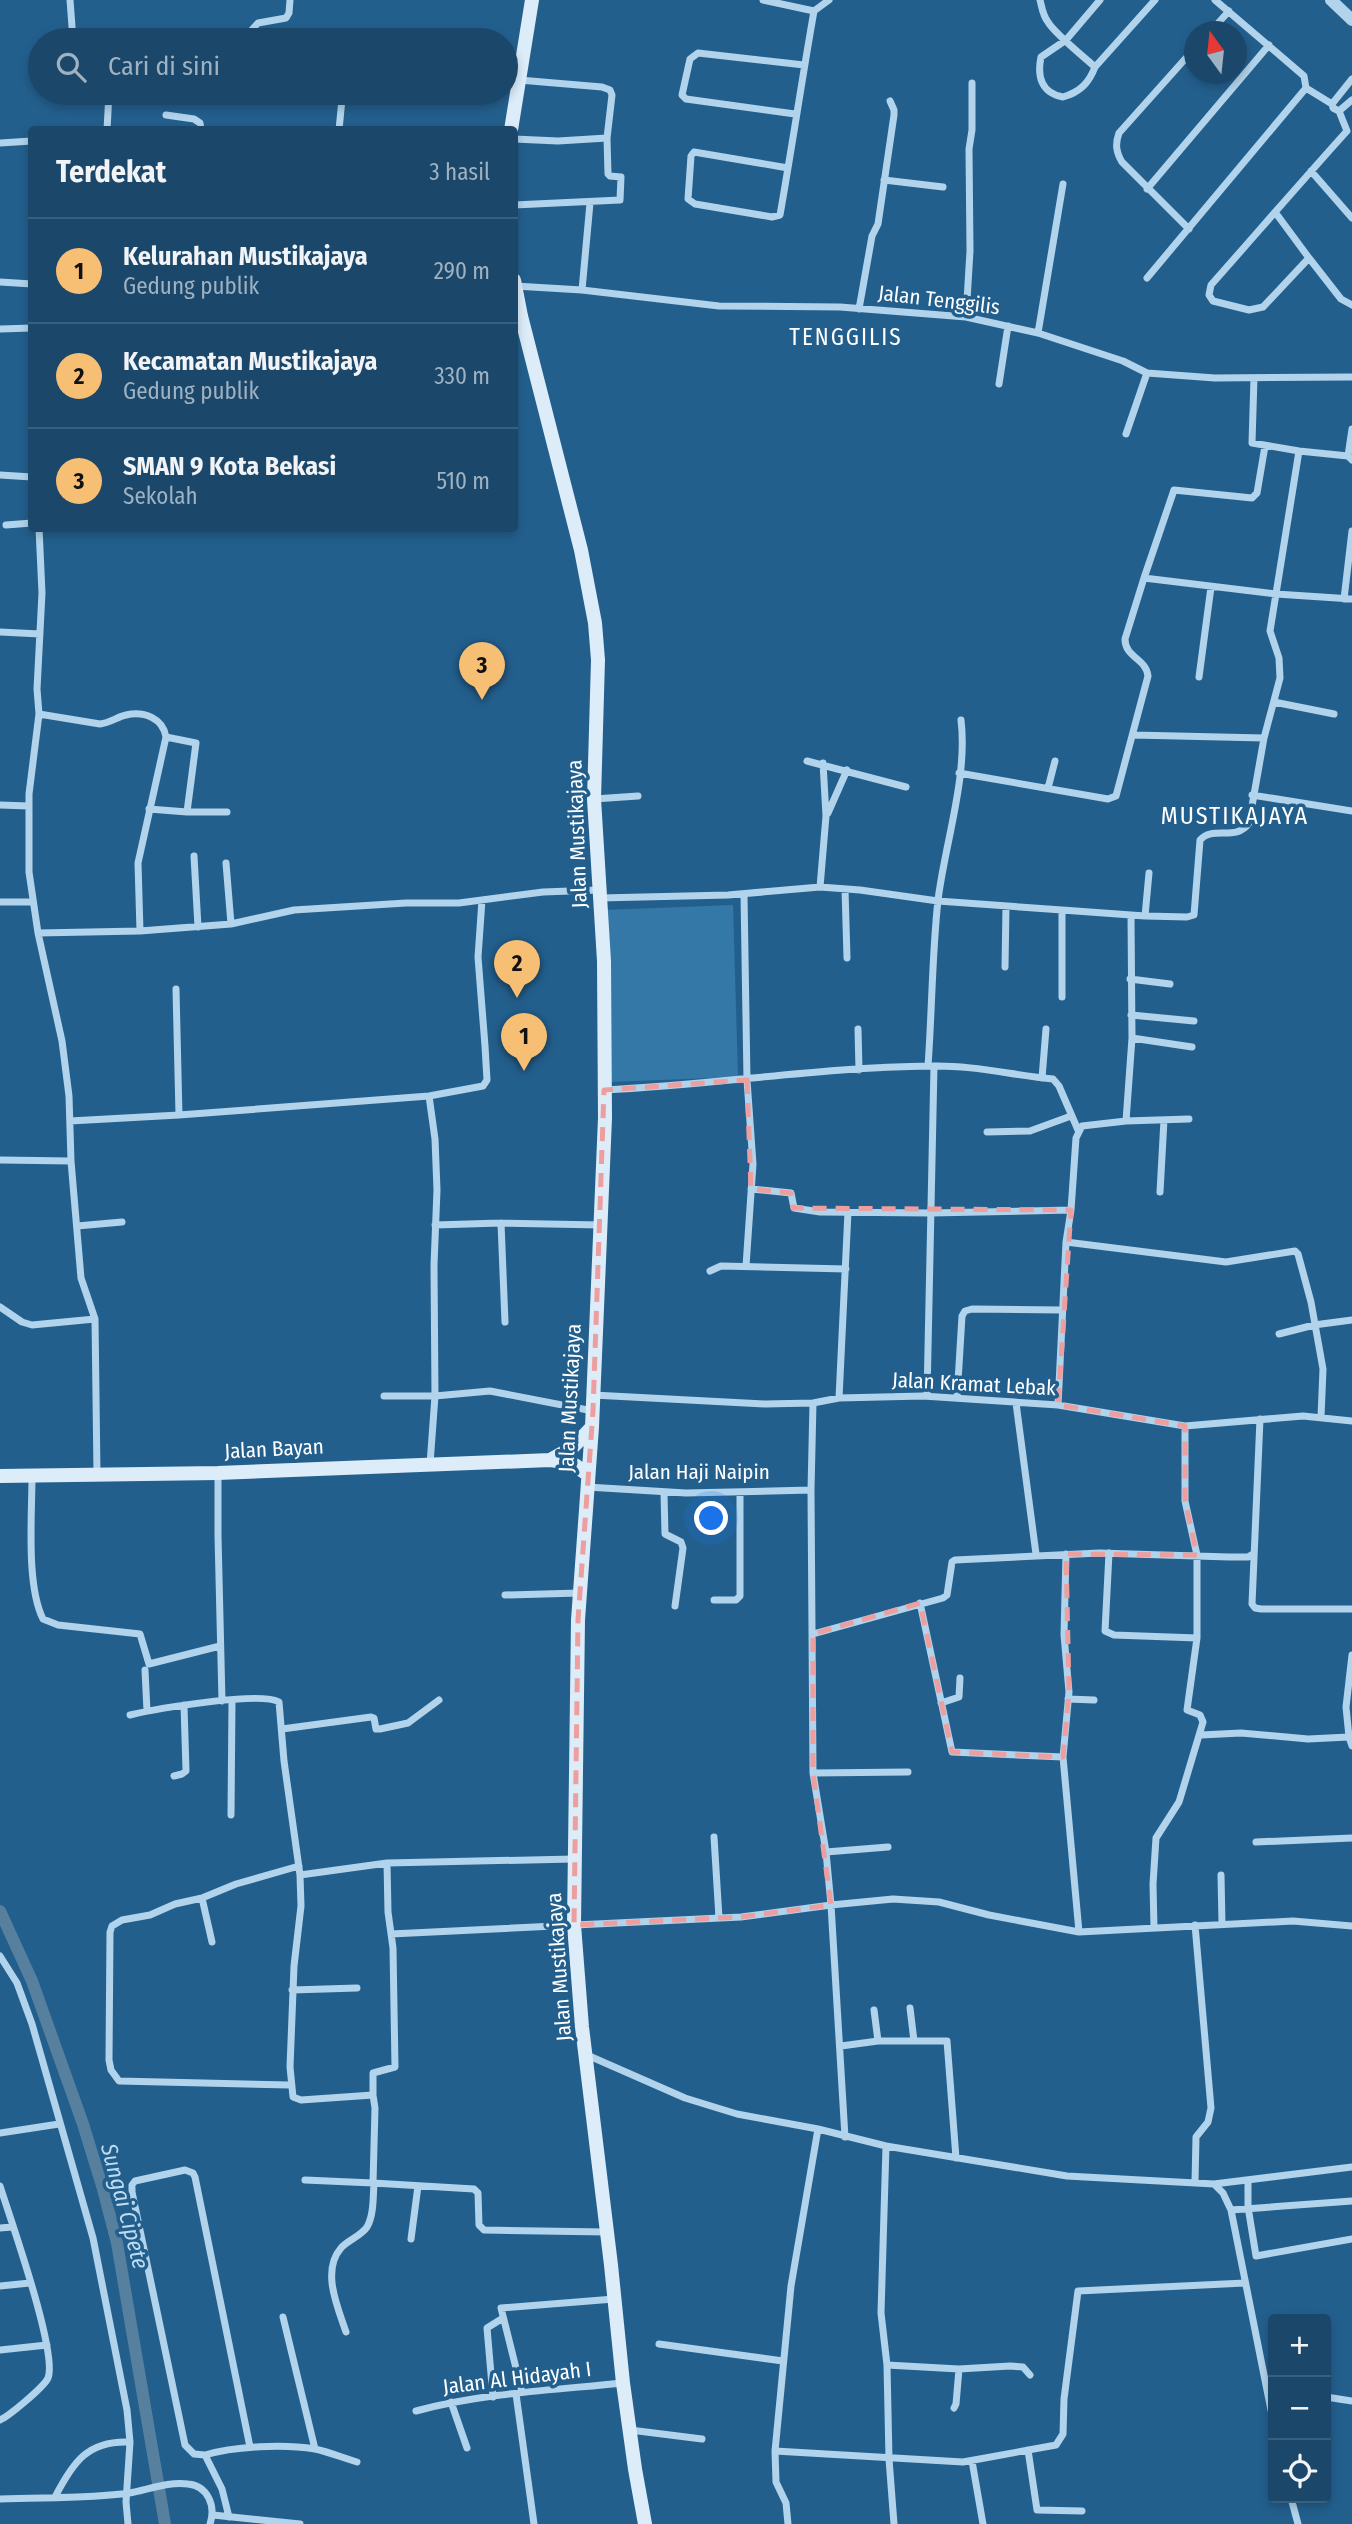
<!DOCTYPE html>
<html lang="id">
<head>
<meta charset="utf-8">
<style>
	body { margin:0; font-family:"Fira Sans Condensed",sans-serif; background:#275172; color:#f1f3f6 }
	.controls { position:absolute; right:21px; bottom:21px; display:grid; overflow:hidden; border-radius:7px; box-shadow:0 4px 10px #0003 }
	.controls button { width:63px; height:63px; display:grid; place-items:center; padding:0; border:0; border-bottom:2px solid #385f7e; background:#1a476a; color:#f1f3f6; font:35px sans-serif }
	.compass { position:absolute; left:1184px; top:21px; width:63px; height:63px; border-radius:50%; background:#1a476a; box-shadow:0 4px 10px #0003; rotate:345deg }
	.you { position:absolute; left:712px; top:1519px; width:24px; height:24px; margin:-18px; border:5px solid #fff; border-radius:50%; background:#1a73e8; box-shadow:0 0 0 10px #1a73e833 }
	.badge { display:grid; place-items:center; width:46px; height:46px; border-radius:50%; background:#f7bf74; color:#111; font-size:23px; font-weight:700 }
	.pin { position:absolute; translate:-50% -58px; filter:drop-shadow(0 2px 4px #0008) }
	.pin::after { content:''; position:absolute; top:37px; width:24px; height:21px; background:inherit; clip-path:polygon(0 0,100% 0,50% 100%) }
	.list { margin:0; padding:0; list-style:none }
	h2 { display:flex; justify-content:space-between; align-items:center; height:91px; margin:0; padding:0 28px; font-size:30px }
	h2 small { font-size:23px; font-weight:400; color:#9fb2c1 }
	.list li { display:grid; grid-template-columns:46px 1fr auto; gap:21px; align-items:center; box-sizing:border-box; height:105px; padding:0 28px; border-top:2px solid #385f7e }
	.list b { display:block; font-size:26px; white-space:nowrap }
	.list p { margin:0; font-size:23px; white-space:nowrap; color:#9fb2c1 }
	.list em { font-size:23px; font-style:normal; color:#9fb2c1 }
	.icon { flex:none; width:38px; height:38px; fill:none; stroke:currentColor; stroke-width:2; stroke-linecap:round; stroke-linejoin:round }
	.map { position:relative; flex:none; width:1352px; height:2524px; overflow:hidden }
	.search { position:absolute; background:#1a476a; box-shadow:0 4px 10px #0003; left:28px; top:28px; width:490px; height:77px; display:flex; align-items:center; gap:18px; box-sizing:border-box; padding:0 24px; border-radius:38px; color:#9fb2c1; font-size:26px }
	.panel { position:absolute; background:#1a476a; box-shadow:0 4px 10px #0003; left:28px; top:126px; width:490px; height:406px; border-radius:7px }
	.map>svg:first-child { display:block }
</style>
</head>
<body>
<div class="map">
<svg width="1352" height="2524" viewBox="0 0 1352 2524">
	<rect width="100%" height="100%" fill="#235f8d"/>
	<path fill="#3478a8" d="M 733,905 L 738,1077 L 609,1082 L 604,910 Z"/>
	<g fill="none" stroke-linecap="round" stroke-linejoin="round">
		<path stroke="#57809f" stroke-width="12" d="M 0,1911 L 32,1981 L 83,2124 L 103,2189 L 117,2243 L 165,2524"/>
		<path stroke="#b1d3eb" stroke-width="7" d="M 70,0 L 73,40
			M 763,0 L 814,11
			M 1040,0 C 1042,8 1043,16 1048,22 C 1054,33 1084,57 1095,67 C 1089,83 1080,92 1063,97 C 1041,93 1037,76 1041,57 L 1066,40 L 1100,0
			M 1210,32 L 1229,11
			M 224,40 L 247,35 L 258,23 L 286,18 L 289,13 L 290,0
			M 1095,67 L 1155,0
			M 1332,104 L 1352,79
			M 1339,111 L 1352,100
			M 795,114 L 686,99 L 682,95 L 690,59 L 698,53 L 804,65
			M 166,115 L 194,119 L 200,123 L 201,130
			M 107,130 L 109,93
			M 339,130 L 342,99
			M 514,139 L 558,141 L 607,138 L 612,95 L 610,90 L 602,87 L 519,80
			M 0,143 L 32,141
			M 788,168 L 694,152 L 691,156 L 688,199 L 695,204 L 772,217 L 780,215 C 792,147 802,79 814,11 L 829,0
			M 1311,171 L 1352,218
			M 884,180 L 943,187
			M 1147,189 L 1269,45
			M 514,205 L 620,200 L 621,177 L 610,176 L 608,174 L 607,138
			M 1275,212 L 1309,258 L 1263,307 L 1249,310 L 1213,301 L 1209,295 L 1211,285 C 1257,233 1301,182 1347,131 L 1339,111 L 1333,108 L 1332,104 L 1306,88
			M 1189,229 L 1122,162 C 1116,152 1115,144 1119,133 L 1194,49
			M 1309,258 L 1341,299 L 1352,305
			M 1147,278 L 1306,88 L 1304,76 L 1215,0
			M 0,282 L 32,284
			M 515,286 L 582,290 L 719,306 L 840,307 L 966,317 L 1038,333 L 1123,361 L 1147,373 L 1215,378 L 1352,377
			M 582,290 L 590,203
			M 859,309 L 872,236 L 878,224 L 894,115 L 894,110 L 890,101
			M 966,317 L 970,251 L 969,149 L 972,130 L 972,83
			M 0,329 L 32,328
			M 1038,333 L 1063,184
			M 1254,378 L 1252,443 L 1299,451 L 1348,456
			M 999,384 L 1008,326
			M 1352,429 L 1348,456 L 1352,460
			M 1126,434 L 1147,373
			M 1265,446 L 1257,493 L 1252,498 L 1174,490 L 1144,578 L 1276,594 L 1352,599
			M 0,475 L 32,477
			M 6,525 L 32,523
			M 39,528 L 42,593 L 37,689 L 39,714 L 29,794 L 29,872 L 38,933 L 62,1041 L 69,1096 L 71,1161 L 81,1278 L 95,1319 L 97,1474
			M 1344,599 L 1352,531
			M 0,632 L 40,634
			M 1199,677 L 1211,587
			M 1274,702 L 1334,714
			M 39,714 L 100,724 C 110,723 117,717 126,715 C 144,711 163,718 166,737
			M 1133,735 L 1264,738
			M 807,761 L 906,787
			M 959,773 L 1108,799 L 1116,796 L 1148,676 C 1146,658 1125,658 1125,639 L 1144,578
			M 1048,788 L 1055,761
			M 1252,795 L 1352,811
			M 594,799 L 638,796
			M 0,805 L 29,806
			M 149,809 L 187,812 L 227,812
			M 828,813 L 847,770
			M 194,856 L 198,927
			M 226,863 L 231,924
			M 820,887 L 826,816 L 823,763
			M 845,889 L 847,958
			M 744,894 L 747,1080 L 753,1164 L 746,1266
			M 600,898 L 728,895 L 820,887 L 860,890 L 938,901 L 1062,910 L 1145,916 L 1187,917 L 1194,915 L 1200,840 C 1213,825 1236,842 1249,823 L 1264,738 L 1280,678 L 1279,658 L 1270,631 L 1299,451
			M 0,902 L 33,902
			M 1145,916 L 1149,873
			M 140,931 L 138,863 L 166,737 L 196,743 L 187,812
			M 38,933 L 140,931 L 231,924 L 294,910 L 406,903 L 459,903 L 543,892 L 598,890
			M 1005,967 L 1006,906
			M 1130,979 L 1170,984
			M 176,989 L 179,1115
			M 1062,997 L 1062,910
			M 1131,1015 L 1194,1021
			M 858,1029 L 859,1070
			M 1132,1038 L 1192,1047
			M 928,1066 C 932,1011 932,955 938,900 C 945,844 968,776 961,720
			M 1042,1078 L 1046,1029
			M 605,1090 C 714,1085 822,1067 931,1066 C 972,1065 1012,1075 1053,1079 L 1059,1086 L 1078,1130
			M 70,1121 L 179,1115 L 429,1096 L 483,1086 L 487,1080 L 485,1046 L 478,957 L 482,900
			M 1126,1121 L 1189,1119
			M 987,1132 L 1030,1131 L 1071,1116
			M 0,1160 L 71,1161
			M 751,1189 L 791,1193 L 794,1208 L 820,1212 L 931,1213 L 1071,1210
			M 1160,1192 L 1164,1120
			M 501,1223 L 505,1322
			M 435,1225 L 501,1223 L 601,1225
			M 77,1226 L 122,1222
			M 1066,1242 L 1226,1262 L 1295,1251 L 1298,1254 L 1311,1302 L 1323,1369 L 1321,1417
			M 710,1271 L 721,1266 L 846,1269
			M 0,1307 L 22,1322 L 32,1325 L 95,1319
			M 1279,1334 L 1314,1325 L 1352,1320
			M 593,1395 L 765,1404 L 813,1403 L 839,1398 L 923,1396 L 1058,1405 L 1185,1426 L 1303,1416 L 1352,1421
			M 384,1396 L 435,1396 L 434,1265 L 437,1190 L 435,1139 L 429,1096
			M 927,1396 L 934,1066
			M 839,1398 L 848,1212
			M 957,1398 L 962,1316 L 965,1311 L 972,1309 L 1062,1310
			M 813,1403 L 811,1490 L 813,1773 L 826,1852 L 831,1905 L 845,2137
			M 1016,1403 L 1036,1554
			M 1058,1405 L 1066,1242 L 1071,1210 L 1076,1138 L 1082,1126 L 1126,1121 L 1132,1038 L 1131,915
			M 1260,1419 L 1252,1604 L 1255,1608 L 1261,1609 L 1352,1609
			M 430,1464 L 435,1396 L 490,1391 L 593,1411
			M 218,1473 L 218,1536 L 222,1701
			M 32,1476 C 32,1515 26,1585 43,1619 L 58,1625 L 140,1634 L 149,1664 L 220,1646
			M 587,1487 L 686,1493 L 811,1490
			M 664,1493 L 665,1534 L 681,1542 L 683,1548 L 675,1606
			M 1109,1553 L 1105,1631 L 1114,1635 L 1197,1638
			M 505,1595 L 580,1593
			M 714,1600 L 736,1600 L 740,1596 L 740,1492
			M 920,1603 L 952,1752 L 1063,1757 L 1079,1932
			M 813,1634 L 943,1598 L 947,1595 L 952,1562 L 955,1560 L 1099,1553 L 1229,1557 L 1248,1557 L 1253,1554
			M 145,1670 L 147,1711
			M 1068,1699 L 1094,1700
			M 941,1703 L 959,1697 L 960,1678
			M 130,1715 C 155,1709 260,1691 279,1702 L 284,1761 L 300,1875 L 301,1906 L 294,1966 L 290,2067 L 293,2097 L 301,2100 L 373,2095 L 375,2108 L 373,2183 L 474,2189 L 478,2193 L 479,2225 L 484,2230 L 606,2232
			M 282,1729 L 371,1717 L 374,1718 L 376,1729 L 380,1729 L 408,1723 L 439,1700
			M 1201,1735 L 1241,1733 L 1308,1739 L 1349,1737 L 1352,1746
			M 1351,1737 L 1349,1737 L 1346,1707 L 1352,1655
			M 1063,1757 L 1069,1692 L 1064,1635 L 1066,1554
			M 813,1773 L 908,1772
			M 174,1776 L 182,1774 L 186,1771 L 184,1705
			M 231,1815 L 232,1701
			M 714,1837 L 719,1918
			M 1256,1842 L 1352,1838
			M 826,1852 L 888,1847
			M 300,1875 L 387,1863 L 574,1859
			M 1221,1875 L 1222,1924
			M 202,1898 L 212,1942
			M 1154,1928 L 1153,1884 L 1156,1838 L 1179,1802 L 1203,1722 L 1200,1715 L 1187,1710 L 1197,1638 L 1197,1555 L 1185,1501 L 1185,1426
			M 391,1934 L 741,1917 L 831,1905 L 893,1899 L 939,1902 L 989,1915 L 1079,1932 L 1293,1921 L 1352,1926
			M 0,1956 L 17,1983 L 32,2024 L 93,2238 L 127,2410 L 130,2442 L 126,2502 L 128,2524
			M 292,1990 L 357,1988
			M 910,2008 L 914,2041
			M 874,2010 L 878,2041
			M 841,2046 L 878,2041 L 947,2041 L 956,2158
			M 587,2055 L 685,2098 L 737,2114 L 818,2129 L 886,2146 L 1067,2176 L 1214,2184 L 1223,2193 L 1231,2210 L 1273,2420
			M 290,2085 L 119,2081 L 111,2070 L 109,2060 L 110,1932 L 112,1926 L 122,1920 L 150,1915 L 175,1904 L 202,1898 L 236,1884 L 299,1866
			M 373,2095 L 373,2073 L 395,2067 L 393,1948 L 388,1912 L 387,1863
			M 818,2129 L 791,2286 L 775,2451 L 963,2462 L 1056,2445 L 1063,2434 L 1064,2399 L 1078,2291 L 1245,2283
			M 0,2133 L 59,2124
			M 886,2146 L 881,2313 L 887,2365 L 889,2459 L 894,2524
			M 305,2180 L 373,2183
			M 1248,2181 L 1248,2207 L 1256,2256 L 1352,2239
			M 1195,2182 L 1196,2137 L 1208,2122 L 1211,2108 L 1195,1925
			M 1214,2184 L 1352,2167
			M 0,2186 C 10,2218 58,2353 48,2378 C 44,2387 9,2416 0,2420
			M 1231,2210 L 1352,2201
			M 0,2228 L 12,2227
			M 411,2239 L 418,2186
			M 0,2286 L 30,2283
			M 283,2317 L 315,2449
			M 346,2332 C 338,2308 321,2271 341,2248 C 348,2240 361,2236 367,2227 C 374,2215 373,2196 374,2183
			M 659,2344 L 783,2361
			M 0,2350 L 47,2345
			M 887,2365 L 959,2369 L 1010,2366 L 1023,2367 L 1030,2375
			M 522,2392 L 501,2308 L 614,2299
			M 516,2394 L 534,2524
			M 493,2397 L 487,2328 L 503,2318
			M 1326,2397 L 1352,2401
			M 451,2402 L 467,2448
			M 954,2408 L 956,2404 L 959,2369
			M 416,2411 C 483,2393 554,2390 623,2383
			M 630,2430 L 702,2439
			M 1028,2450 L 1037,2510 L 1082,2511
			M 775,2451 L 776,2482 L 786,2503 L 788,2524
			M 205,2455 C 235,2446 284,2444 315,2449 C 329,2452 343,2458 357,2462
			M 972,2461 L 983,2524
			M 55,2497 C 73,2462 88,2440 130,2442
			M 1291,2498 L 1298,2524
			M 0,2499 C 43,2497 87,2499 129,2493 C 147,2490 169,2481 188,2484 C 208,2486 216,2506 210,2524
			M 213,2515 L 300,2524
			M 229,2517 L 222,2489 L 205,2455 L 194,2454 L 185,2445 L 132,2192 L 132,2185 L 135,2181 L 185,2170 L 193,2173 L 195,2177 L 250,2447"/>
		<path stroke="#b1d3eb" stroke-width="12" d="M 1331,0 L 1352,20"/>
		<path stroke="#dcecf9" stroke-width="14" d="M 511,130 L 532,0
			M 514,280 L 521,316 L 581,550 L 595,623 L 598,660 L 594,799 L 604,961 L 605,1118 L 592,1427 L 578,1620 L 574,1925 L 582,2027 L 611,2265 L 623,2383 L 635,2469 L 645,2524
			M 550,1460 L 573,1447 L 592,1427
			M 0,1476 L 218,1473 L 550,1460 L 572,1463 L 587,1474"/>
	</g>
	<path fill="none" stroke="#ed9e9e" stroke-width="5" stroke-dasharray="14 9" stroke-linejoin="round" d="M 747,1080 L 751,1189 L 791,1193 L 793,1208 L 1071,1210 L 1058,1405 L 1185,1426 L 1185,1501 L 1197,1555 L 1066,1554 L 1069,1692 L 1063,1757 L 952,1752 L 920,1603 L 813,1634 L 813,1773 L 831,1905 L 741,1917 L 574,1925 L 578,1620 L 593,1411 L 604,1090 Z"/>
	<g text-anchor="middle" stroke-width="7" stroke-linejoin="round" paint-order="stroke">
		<g font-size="21" fill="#fff" stroke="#235f8d">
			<text transform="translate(939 300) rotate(7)" y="7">Jalan Tenggilis</text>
			<text transform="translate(577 834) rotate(-92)" y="7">Jalan Mustikajaya</text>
			<text transform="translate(974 1384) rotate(3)" y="7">Jalan Kramat Lebak</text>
			<text transform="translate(570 1398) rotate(-87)" y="7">Jalan Mustikajaya</text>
			<text transform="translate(274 1449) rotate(-3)" y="7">Jalan Bayan</text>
			<text x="699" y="1479">Jalan Haji Naipin</text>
			<text transform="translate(559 1967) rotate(-94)" y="7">Jalan Mustikajaya</text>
			<text transform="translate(517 2378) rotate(-7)" y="7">Jalan Al Hidayah I</text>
		</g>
		<g font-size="23" letter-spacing="2" fill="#fff" stroke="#235f8d">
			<text x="846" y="345">TENGGILIS</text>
		</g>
		<g font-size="23" font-style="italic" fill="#bddcf2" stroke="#235f8d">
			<text transform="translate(125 2206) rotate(75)" y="8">Sungai Cipete</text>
		</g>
		<g font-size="24" letter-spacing="2" fill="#fff" stroke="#235f8d">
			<text x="1235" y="824">MUSTIKAJAYA</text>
		</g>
	</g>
</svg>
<div class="controls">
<button>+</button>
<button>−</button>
<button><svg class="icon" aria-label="locate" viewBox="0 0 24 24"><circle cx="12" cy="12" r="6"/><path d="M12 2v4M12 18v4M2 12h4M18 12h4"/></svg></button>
</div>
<svg class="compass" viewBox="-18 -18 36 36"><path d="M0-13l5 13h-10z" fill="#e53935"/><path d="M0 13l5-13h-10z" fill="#9fb2c1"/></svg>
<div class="you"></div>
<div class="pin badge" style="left:524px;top:1071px">1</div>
<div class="pin badge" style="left:517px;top:998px">2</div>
<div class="pin badge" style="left:482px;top:700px">3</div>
<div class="search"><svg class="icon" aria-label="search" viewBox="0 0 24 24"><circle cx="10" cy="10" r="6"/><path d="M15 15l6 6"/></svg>Cari di sini</div>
<section class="panel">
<h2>Terdekat<small>3 hasil</small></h2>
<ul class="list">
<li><span class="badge">1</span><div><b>Kelurahan Mustikajaya</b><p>Gedung publik</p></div><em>290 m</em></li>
<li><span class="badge">2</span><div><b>Kecamatan Mustikajaya</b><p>Gedung publik</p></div><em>330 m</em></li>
<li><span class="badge">3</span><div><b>SMAN 9 Kota Bekasi</b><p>Sekolah</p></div><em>510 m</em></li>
</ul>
</section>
</div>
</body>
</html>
